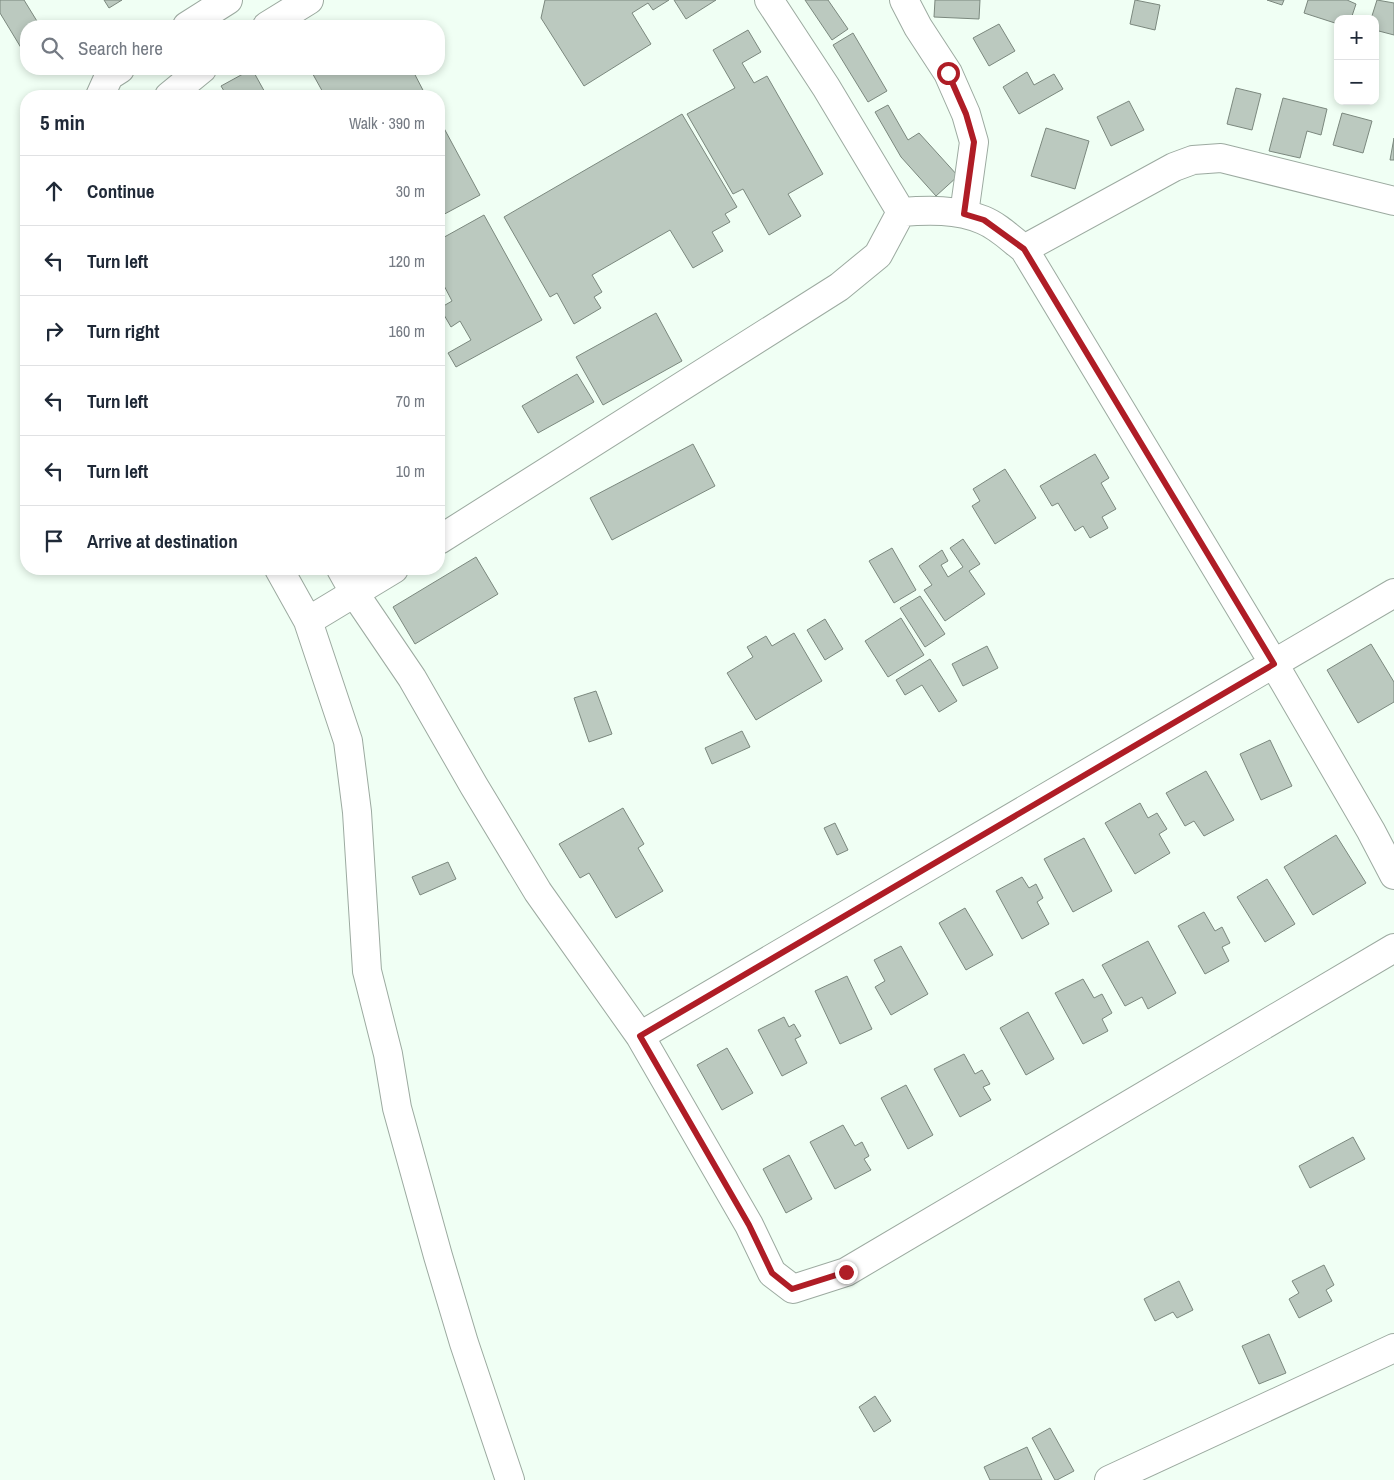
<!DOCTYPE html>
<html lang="en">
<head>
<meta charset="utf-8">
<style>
	body { margin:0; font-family:"Archivo Narrow",sans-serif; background:#f2f2f3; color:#1f2937 }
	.controls { position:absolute; right:15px; top:15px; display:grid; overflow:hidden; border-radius:10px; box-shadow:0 2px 8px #0003 }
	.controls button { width:45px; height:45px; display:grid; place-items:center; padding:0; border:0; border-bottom:1px solid #e0e1e3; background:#fff; color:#1f2937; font:25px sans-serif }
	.stop { position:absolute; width:15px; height:15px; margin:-11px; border:4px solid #af1d26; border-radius:50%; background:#fff }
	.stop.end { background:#af1d26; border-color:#fff; box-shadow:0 1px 5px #0008 }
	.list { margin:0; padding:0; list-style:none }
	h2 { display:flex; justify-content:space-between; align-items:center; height:65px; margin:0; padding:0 20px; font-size:21px }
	h2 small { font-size:16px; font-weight:400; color:#747a83 }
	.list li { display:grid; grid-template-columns:32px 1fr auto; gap:15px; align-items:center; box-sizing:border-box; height:70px; padding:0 20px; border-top:1px solid #e0e1e3 }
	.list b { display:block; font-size:19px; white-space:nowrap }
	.list em { font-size:16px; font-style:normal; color:#747a83 }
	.icon { flex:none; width:28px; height:28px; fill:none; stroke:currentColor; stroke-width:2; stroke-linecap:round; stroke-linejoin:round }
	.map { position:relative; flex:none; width:1394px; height:1480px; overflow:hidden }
	.search { position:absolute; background:#fff; box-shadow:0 2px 8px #0003; left:20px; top:20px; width:425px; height:55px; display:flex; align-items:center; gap:12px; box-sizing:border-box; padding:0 18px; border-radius:20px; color:#747a83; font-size:19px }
	.panel { position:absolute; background:#fff; box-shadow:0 2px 8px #0003; left:20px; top:90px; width:425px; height:485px; border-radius:20px }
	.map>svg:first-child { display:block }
</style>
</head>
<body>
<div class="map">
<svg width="1394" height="1480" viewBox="0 0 1394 1480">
	<rect width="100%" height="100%" fill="#f0fff4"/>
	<path fill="#bbc9bf" stroke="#7b887e" d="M 0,0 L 24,0 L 40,26 L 26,26 L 26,56 L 0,13 Z
		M 104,0 L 122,0 L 109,8 Z
		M 545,0 L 669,0 L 653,10 L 648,3 L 632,13 L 651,44 L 584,86 L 541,18 Z
		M 674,0 L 716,0 L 686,19 Z
		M 805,0 L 828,0 L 848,29 L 832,40 Z
		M 935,0 L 980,0 L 979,19 L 934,17 Z
		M 1135,0 L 1160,5 L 1155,30 L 1130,24 Z
		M 1267,0 L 1284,0 L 1282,5 Z
		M 1308,0 L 1347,0 L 1356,4 L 1351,19 L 1338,19 L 1338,24 L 1304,13 Z
		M 1377,0 L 1394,3 L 1394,35 L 1375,30 L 1375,19 L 1371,19 Z
		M 999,24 L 1015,51 L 989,66 L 973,38 Z
		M 748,30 L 761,52 L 742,63 L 754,83 L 767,76 L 823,174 L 788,194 L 801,216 L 769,235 L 743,189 L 733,194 L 687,114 L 735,88 L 713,50 Z
		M 853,33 L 887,91 L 868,102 L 833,45 Z
		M 252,69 L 267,96 L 227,96 L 221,86 Z
		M 310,69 L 412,69 L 426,96 L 325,96 Z
		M 1027,72 L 1034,85 L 1054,74 L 1063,89 L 1019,114 L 1003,87 Z
		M 1236,88 L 1261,94 L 1252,130 L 1227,124 Z
		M 1283,98 L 1327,109 L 1321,135 L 1307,131 L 1300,158 L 1269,151 Z
		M 1129,101 L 1144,130 L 1111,146 L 1097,117 Z
		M 888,105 L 908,140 L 919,133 L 958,176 L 936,196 L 901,157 L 875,112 Z
		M 1342,113 L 1372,121 L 1363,153 L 1333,145 Z
		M 682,114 L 737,207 L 725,214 L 730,222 L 712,232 L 723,251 L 693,268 L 670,230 L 592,275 L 602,292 L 594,297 L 601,308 L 574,324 L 557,293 L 550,297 L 504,217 Z
		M 439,119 L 480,195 L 439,217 Z
		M 1046,128 L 1089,141 L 1075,189 L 1031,176 Z
		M 1394,138 L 1394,160 L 1390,160 Z
		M 484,215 L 542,320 L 456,367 L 448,353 L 471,340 L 460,321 L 451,327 L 440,308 L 452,301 L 439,276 L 439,240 Z
		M 656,313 L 682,361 L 603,405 L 576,357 Z
		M 577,374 L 594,402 L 538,433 L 522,406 Z
		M 693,444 L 715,486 L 612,540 L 590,498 Z
		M 1095,454 L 1109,478 L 1101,483 L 1116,509 L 1102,517 L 1108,528 L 1090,538 L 1083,526 L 1075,531 L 1058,503 L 1052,506 L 1040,486 Z
		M 1005,469 L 1036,518 L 995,544 L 972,506 L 980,501 L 973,489 Z
		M 963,539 L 980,564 L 969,571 L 985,594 L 945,621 L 924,590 L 932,585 L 919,566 L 942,550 L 948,561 L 941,565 L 948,577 L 963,567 L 950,548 Z
		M 892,548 L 916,590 L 894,603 L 869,561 Z
		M 476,557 L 498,594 L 415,644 L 393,607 Z
		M 920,596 L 945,634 L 925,647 L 900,608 Z
		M 901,618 L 924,655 L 888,677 L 865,641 Z
		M 825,619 L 843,649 L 825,660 L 807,630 Z
		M 794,633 L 822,681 L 756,720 L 727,673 L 753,657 L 747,647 L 766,636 L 772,646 Z
		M 1371,644 L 1394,682 L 1394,702 L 1358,723 L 1327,670 Z
		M 987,646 L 998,668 L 963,686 L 952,664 Z
		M 930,659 L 957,701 L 939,712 L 922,685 L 905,695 L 896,680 Z
		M 596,691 L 612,734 L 589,742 L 574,698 Z
		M 742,731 L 750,747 L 712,764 L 705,748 Z
		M 1270,740 L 1292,786 L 1261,800 L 1240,754 Z
		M 1206,771 L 1234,820 L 1204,836 L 1194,821 L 1185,826 L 1166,793 Z
		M 1140,803 L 1148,818 L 1157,813 L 1167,829 L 1159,834 L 1170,853 L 1135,874 L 1105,823 Z
		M 623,808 L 644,844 L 638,848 L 663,891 L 616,918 L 589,873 L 580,878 L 559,844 Z
		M 835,823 L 848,850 L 837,855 L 824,828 Z
		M 1336,835 L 1366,883 L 1313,915 L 1284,867 Z
		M 1084,838 L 1112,891 L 1073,912 L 1044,859 Z
		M 448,862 L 456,879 L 420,895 L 412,877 Z
		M 1022,877 L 1029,888 L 1036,884 L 1043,898 L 1037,902 L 1049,924 L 1022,939 L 996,891 Z
		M 1267,879 L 1295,924 L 1265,942 L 1237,897 Z
		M 965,908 L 993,955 L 966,970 L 939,923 Z
		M 1204,912 L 1215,931 L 1222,927 L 1230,943 L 1222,947 L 1229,961 L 1205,974 L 1178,926 Z
		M 1148,941 L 1176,993 L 1148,1009 L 1142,997 L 1125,1006 L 1102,965 Z
		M 901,946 L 928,994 L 891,1015 L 875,987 L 885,981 L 874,960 Z
		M 847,976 L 872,1029 L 840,1044 L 815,991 Z
		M 1083,979 L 1094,998 L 1102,994 L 1112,1013 L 1102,1019 L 1108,1031 L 1083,1044 L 1055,993 Z
		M 1028,1012 L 1054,1059 L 1026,1075 L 1000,1028 Z
		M 784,1017 L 789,1027 L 794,1024 L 801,1036 L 795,1039 L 807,1063 L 782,1076 L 758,1030 Z
		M 727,1048 L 753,1093 L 722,1110 L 697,1065 Z
		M 964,1054 L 975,1074 L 982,1070 L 990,1084 L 983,1087 L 991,1100 L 960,1117 L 934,1069 Z
		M 906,1085 L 933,1135 L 908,1149 L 881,1098 Z
		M 843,1125 L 855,1146 L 862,1142 L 869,1156 L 864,1159 L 871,1170 L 835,1189 L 810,1142 Z
		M 1353,1137 L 1365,1159 L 1310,1188 L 1299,1166 Z
		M 789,1155 L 812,1199 L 786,1213 L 763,1169 Z
		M 1324,1265 L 1334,1285 L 1326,1290 L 1332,1301 L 1299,1318 L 1289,1299 L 1299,1293 L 1292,1281 Z
		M 1179,1281 L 1193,1310 L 1177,1318 L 1173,1312 L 1155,1321 L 1144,1299 Z
		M 1269,1334 L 1286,1373 L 1259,1384 L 1242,1346 Z
		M 875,1396 L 891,1421 L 874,1432 L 859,1407 Z
		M 1050,1428 L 1074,1471 L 1057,1480 L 1055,1480 L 1032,1438 Z
		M 1027,1447 L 1042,1480 L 990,1480 L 984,1467 Z"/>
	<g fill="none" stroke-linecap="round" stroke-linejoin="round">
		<defs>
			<path id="minor" d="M 769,0 L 826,87 L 901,212
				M 904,0 L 918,27 L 948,73 L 966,114 L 974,142 L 964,214
				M 187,26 L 228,0
				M 267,26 L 309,0
				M 100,96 L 109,76 L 120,69
				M 169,96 L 202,69
				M 901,212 C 928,210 957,209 983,220 C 998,226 1011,239 1024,249 L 1274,664 L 1371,831 L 1394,875
				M 1024,249 L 1174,167 L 1193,160 L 1221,158 L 1394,201
				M 439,540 L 839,287 L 878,255 L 901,212
				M 279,569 L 308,621 L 348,741 L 357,812 L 367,971 L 388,1054 L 397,1108 L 438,1256 L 464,1343 L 510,1480
				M 341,569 L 355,594 L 412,678 L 474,786 L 538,892 L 640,1036 L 749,1225 L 772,1273 L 793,1289 L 846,1272 L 1394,948
				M 308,621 L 394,569
				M 640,1036 L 1394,593
				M 1109,1480 L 1394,1348"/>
		</defs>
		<use href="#minor" stroke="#9caaa0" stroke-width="30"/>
		<use href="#minor" stroke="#fff" stroke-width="28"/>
	</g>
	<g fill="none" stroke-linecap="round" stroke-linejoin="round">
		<path stroke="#af1d26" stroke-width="6" d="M 846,1272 L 792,1289 L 772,1273 L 749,1225 L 640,1036 L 1274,664 L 1024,249 L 984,220 L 964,214 L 974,142 L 966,114 L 948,73"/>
	</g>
</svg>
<div class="controls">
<button>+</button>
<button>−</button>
</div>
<div class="stop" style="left:948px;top:73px"></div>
<div class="stop end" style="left:846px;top:1272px"></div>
<div class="search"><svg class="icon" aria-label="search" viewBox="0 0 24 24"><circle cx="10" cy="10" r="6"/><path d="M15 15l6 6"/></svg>Search here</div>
<section class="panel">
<h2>5 min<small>Walk · 390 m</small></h2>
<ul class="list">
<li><svg class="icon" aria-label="ahead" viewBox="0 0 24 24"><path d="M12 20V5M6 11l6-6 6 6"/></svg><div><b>Continue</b></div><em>30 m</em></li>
<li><svg class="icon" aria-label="left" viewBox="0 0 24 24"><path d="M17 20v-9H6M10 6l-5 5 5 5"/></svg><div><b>Turn left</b></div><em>120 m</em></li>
<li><svg class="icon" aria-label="right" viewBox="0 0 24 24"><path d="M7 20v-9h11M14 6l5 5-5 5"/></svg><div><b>Turn right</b></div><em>160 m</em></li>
<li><svg class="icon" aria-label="left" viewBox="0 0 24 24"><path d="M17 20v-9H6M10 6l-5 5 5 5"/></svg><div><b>Turn left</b></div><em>70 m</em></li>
<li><svg class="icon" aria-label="left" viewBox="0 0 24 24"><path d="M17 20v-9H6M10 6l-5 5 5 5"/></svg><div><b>Turn left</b></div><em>10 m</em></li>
<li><svg class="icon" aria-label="arrive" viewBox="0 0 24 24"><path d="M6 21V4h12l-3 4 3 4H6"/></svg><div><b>Arrive at destination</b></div></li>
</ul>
</section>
</div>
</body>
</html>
